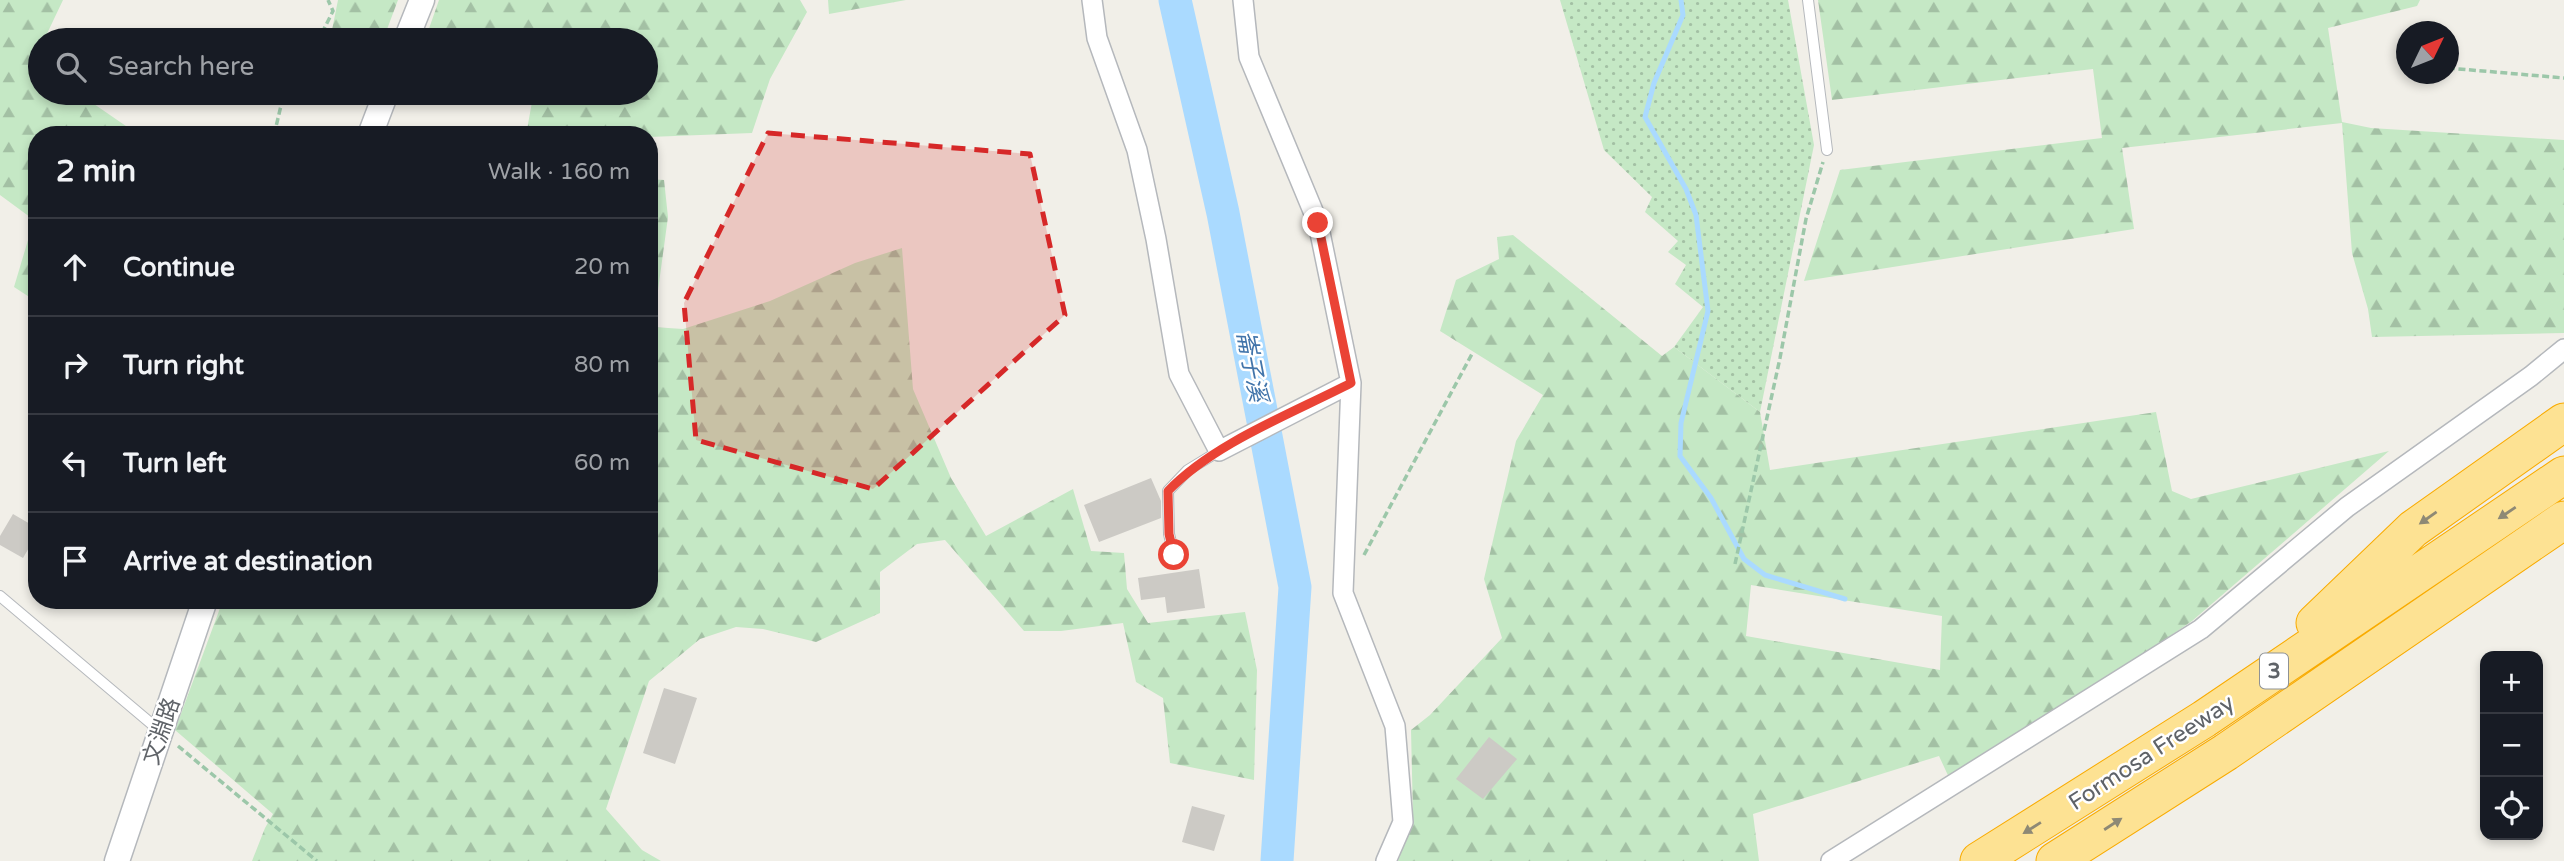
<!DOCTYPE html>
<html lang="en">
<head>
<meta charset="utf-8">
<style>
	body { margin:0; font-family:"Varela Round","Noto Sans TC",sans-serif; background:#20242c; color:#f1f3f6 }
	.controls { position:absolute; right:21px; bottom:21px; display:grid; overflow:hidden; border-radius:14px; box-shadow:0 4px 10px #0003 }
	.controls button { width:63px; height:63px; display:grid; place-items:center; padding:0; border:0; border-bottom:2px solid #363941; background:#171b24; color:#f1f3f6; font:35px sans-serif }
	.compass { position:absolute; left:2396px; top:21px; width:63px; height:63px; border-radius:50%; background:#171b24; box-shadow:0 4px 10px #0003; rotate:47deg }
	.stop { position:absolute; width:21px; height:21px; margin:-16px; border:5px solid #ea4335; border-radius:50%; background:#fff }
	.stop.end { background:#ea4335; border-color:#fff; box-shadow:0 2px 7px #0008 }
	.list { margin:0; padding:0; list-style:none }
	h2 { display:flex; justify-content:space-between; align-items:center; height:91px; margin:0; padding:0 28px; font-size:30px }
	h2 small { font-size:23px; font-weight:400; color:#9ea1a6 }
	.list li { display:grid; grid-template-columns:46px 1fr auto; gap:21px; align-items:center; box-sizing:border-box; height:98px; padding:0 28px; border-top:2px solid #363941 }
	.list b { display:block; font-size:26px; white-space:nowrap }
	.list em { font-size:23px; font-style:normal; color:#9ea1a6 }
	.icon { flex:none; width:38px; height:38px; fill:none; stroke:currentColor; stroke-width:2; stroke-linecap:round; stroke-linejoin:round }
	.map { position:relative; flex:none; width:2564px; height:861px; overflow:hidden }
	.search { position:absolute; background:#171b24; box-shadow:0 4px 10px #0003; left:28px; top:28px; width:630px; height:77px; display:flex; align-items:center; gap:18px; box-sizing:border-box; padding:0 24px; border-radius:38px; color:#9ea1a6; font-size:26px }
	.panel { position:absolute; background:#171b24; box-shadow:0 4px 10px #0003; left:28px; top:126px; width:630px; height:483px; border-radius:28px }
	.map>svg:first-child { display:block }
</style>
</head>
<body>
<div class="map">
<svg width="2564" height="861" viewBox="0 0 2564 861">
	<defs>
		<pattern id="grass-dots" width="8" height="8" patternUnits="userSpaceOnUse" patternTransform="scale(1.75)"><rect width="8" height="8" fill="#c5e8c5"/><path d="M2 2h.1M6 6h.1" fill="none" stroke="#a3c0a4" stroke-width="1.8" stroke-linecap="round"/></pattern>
		<pattern id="forest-firs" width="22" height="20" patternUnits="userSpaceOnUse" patternTransform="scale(1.75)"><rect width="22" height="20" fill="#c5e8c5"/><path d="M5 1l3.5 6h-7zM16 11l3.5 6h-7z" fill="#a3c0a4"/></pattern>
	</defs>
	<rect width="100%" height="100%" fill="#f1efe8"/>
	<path fill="url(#grass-dots)" d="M 1560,0 L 1788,0 L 1814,145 L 1760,412 L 1674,347 L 1703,307 L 1675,284 L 1686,265 L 1668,252 L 1678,241 L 1645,212 L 1652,197 L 1604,150 Z"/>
	<path fill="url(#forest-firs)" fill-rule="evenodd" d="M 0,0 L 63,0 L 44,40 L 40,40 L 40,49 L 34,63 L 40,67 L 40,93 L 78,93 L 139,135 L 37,135 L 37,302 L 14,287 L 34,220 L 0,195 Z
		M 338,0 L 398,0 L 383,40 L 330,40 Z
		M 439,0 L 800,0 L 807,12 L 770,79 L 752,133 L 649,137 L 649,135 L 526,135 L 532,102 L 450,93 L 646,93 L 646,40 L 425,40 Z
		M 828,0 L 906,0 L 829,14 Z
		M 1818,0 L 2420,0 L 2417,6 L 2328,28 L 2342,122 L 2371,128 L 2564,140 L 2564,333 L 2372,337 L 2368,309 L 2352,253 L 2342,123 L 2122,148 L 2134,229 L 1804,281 L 1840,170 L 2102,138 L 2093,69 L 1832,100 Z
		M 649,179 L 664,180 L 668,217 L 653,327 L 683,329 L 770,301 L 855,263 L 902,248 L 913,389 L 951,478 L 986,536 L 1073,489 L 1091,551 L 1124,553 L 1127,589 L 1148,623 L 1245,612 L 1257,670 L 1254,780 L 1170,763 L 1163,698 L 1136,682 L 1123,623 L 1061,631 L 1024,631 L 945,540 L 917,544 L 880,572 L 880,613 L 816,642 L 763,629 L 736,627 L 700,639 L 649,681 L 606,809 L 642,850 L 661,861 L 252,861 L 265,828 L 273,814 L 175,730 L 223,600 L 649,600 Z
		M 1513,235 L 1662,356 L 1674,347 L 1760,412 L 1770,470 L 2156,412 L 2172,491 L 2191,499 L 2389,451 L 2192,621 L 1952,784 L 1939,756 L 1753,814 L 1759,861 L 1398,861 L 1413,817 L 1411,730 L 1430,715 L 1502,638 L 1484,579 L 1516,441 L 1543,395 L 1440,331 L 1456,280 L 1499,259 L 1497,237 ZM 1751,585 L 1942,616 L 1940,670 L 1746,636 Z"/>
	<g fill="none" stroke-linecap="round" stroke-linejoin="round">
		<path stroke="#aadaff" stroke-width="5" d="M 1681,0 L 1683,15 L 1654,83 L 1645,117 L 1686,189 L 1696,215 L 1708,311 L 1681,423 L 1680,456 L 1711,498 L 1744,559 L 1765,575 L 1845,599"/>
		<path stroke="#aadaff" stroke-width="33" d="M 1175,0 L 1223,213 L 1295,587 L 1277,861"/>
	</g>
	<path fill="#cccac5" d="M 1151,478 L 1161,501 L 1161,518 L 1099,542 L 1084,505 Z
		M 13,514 L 37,528 L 37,534 L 23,558 L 0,545 L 0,536 Z
		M 1199,569 L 1205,608 L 1167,613 L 1165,597 L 1141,600 L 1138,578 Z
		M 664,688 L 697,698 L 675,764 L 643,753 Z
		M 1489,737 L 1517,759 L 1483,799 L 1456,779 Z
		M 1192,806 L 1225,815 L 1214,851 L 1182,842 Z"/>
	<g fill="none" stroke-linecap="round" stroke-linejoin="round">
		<defs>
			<path id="service" d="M 1808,0 L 1827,150
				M 1174,555 L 1169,534 L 1168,491 L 1188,470 L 1219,451
				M 0,596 L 160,731"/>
			<path id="minor" d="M 1092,0 L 1097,38 L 1137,150 L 1156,239 L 1179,374 L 1219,451 L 1351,383
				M 1243,0 L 1249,57 L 1318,223 L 1351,383 L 1343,593 L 1395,726 L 1403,822 L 1386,861
				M 1831,861 L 2201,629 L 2347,507 L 2531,376 L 2564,349"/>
			<path id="tertiary" d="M 406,40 L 422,0
				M 370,135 L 386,93
				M 117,861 L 205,600"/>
			<path id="motorway" d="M 2315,623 L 2413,529 L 2564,422
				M 1979,861 L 2204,719 L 2564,475
				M 2055,861 L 2226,752 L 2564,520"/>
		</defs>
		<use href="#service" stroke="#b5b8bc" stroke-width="12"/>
		<use href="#minor" stroke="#b5b8bc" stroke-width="22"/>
		<use href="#tertiary" stroke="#b5b8bc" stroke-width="27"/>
		<use href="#motorway" stroke="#f9ab00" stroke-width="39"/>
		<path stroke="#9cc7a9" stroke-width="3.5" stroke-dasharray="7 3.5" stroke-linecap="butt" d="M 314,40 L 322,33 L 333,11 L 328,0
			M 2448,68 L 2564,78
			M 274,135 L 284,93
			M 1364,555 L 1473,352
			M 1735,564 L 1780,358 L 1806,219 L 1823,162
			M 178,746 L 317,861"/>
		<use href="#service" stroke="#fff" stroke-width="10"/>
		<use href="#minor" stroke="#fff" stroke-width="19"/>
		<use href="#tertiary" stroke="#fff" stroke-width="24"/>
		<use href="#motorway" stroke="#fde293" stroke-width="37"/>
	</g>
	<defs><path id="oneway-solid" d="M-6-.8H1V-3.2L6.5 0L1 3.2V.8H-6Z" transform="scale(1.75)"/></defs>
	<g fill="#8e8975">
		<use href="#oneway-solid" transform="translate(2507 513) rotate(146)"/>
		<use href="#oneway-solid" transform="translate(2428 518) rotate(145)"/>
		<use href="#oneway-solid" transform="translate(2113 824) rotate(-33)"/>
		<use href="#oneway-solid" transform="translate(2032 828) rotate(148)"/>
	</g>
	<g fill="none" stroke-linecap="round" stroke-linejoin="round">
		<path stroke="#ea4335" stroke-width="9" d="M 1174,555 L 1169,534 L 1168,491 C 1214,443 1291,414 1351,383 L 1318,223"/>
	</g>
	<path fill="#d62828" fill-opacity="0.2" stroke="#d62828" stroke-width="5" stroke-dasharray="14 9" stroke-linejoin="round" d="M 768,133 L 1030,154 L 1065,315 L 873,489 L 696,440 L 684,303 Z"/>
	<g text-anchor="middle" stroke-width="5" stroke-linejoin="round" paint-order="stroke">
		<rect fill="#fff" stroke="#8f9295" stroke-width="2" x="2260" y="653.5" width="28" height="35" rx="5"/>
		<g font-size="21" font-weight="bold" fill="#5f6368">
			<text x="2274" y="678">3</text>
		</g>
		<g font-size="23" fill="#5f6368" stroke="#fff">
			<text transform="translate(161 731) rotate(-71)" y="8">文淵路</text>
			<text transform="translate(2151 752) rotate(-33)" y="8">Formosa Freeway</text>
		</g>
		<g font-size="24" font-style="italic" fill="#4174aa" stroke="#fff">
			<text transform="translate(1252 366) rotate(79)" y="8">崙子溪</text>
		</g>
	</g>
</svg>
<div class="controls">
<button>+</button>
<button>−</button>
<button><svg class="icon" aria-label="locate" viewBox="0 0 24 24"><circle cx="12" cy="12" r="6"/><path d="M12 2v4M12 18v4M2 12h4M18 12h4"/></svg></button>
</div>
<svg class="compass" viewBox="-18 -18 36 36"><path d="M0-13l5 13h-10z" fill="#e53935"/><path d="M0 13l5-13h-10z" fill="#9ea1a6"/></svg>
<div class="stop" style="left:1174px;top:555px"></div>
<div class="stop end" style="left:1318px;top:223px"></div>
<div class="search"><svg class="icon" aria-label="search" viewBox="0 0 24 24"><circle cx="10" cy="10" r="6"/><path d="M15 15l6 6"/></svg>Search here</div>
<section class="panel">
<h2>2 min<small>Walk · 160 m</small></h2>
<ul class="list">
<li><svg class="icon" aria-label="ahead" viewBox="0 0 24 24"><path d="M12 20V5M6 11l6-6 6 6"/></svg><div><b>Continue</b></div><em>20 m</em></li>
<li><svg class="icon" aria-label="right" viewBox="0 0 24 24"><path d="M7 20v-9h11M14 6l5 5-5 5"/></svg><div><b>Turn right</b></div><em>80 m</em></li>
<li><svg class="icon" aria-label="left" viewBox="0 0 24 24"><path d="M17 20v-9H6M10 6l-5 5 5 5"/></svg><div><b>Turn left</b></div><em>60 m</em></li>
<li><svg class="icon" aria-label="arrive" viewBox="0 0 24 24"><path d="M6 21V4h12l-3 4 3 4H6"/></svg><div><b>Arrive at destination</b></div></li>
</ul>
</section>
</div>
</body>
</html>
